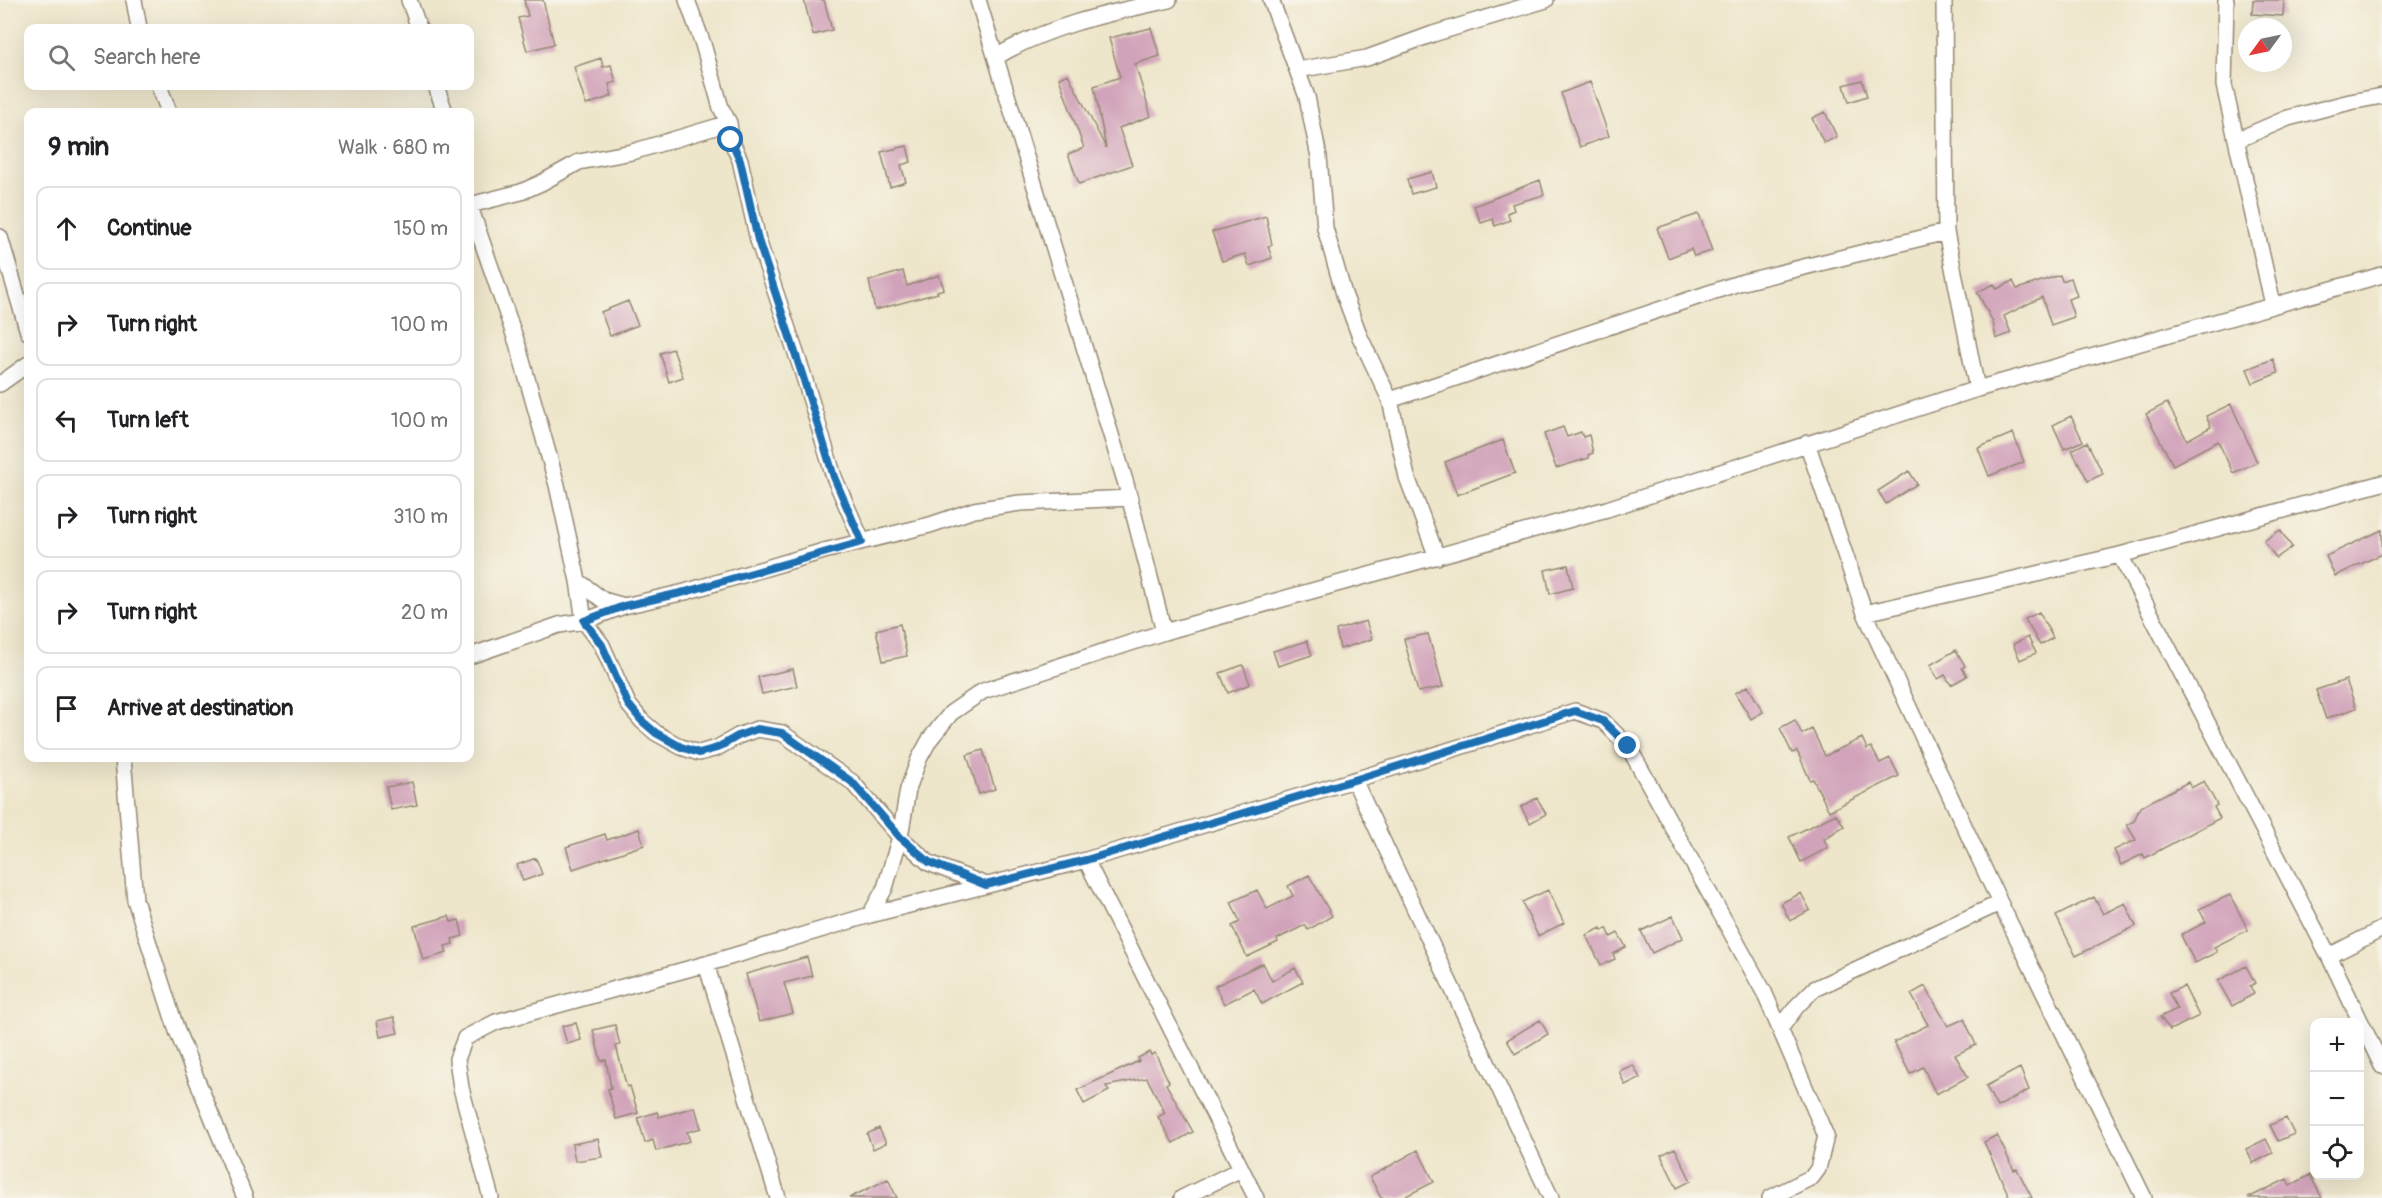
<!DOCTYPE html>
<html lang="en">
<head>
<meta charset="utf-8">
<style>
	body { margin:0; font-family:Pangolin,sans-serif; background:#f2f2f2; color:#202124 }
	.controls { position:absolute; right:18px; bottom:18px; display:grid; overflow:hidden; border-radius:12px; box-shadow:0 6px 24px #0002 }
	.controls button { width:54px; height:54px; display:grid; place-items:center; padding:0; border:0; border-bottom:2px solid #e0e0e0; background:#fff; color:#202124; font:30px sans-serif }
	.compass { position:absolute; left:2238px; top:18px; width:54px; height:54px; border-radius:50%; background:#fff; box-shadow:0 6px 24px #0002; rotate:237deg }
	.stop { position:absolute; width:18px; height:18px; margin:-14px; border:4px solid #1f6fb2; border-radius:50%; background:#fff }
	.stop.end { background:#1f6fb2; border-color:#fff; box-shadow:0 2px 6px #0008 }
	.list { margin:0; padding:0; list-style:none }
	h2 { display:flex; justify-content:space-between; align-items:center; height:78px; margin:0; padding:0 24px; font-size:26px }
	h2 small { font-size:20px; font-weight:400; color:#757577 }
	.list li { display:grid; grid-template-columns:39px 1fr auto; gap:18px; align-items:center; box-sizing:border-box; height:84px; margin:0 12px 12px; padding:0 12px; border:2px solid #e0e0e0; border-radius:12px }
	.list b { display:block; font-size:22px; white-space:nowrap }
	.list em { font-size:20px; font-style:normal; color:#757577 }
	.icon { flex:none; width:33px; height:33px; fill:none; stroke:currentColor; stroke-width:2; stroke-linecap:round; stroke-linejoin:round }
	.map { position:relative; flex:none; width:2382px; height:1198px; overflow:hidden }
	.search { position:absolute; background:#fff; box-shadow:0 6px 24px #0002; left:24px; top:24px; width:450px; height:66px; display:flex; align-items:center; gap:15px; box-sizing:border-box; padding:0 21px; border-radius:12px; color:#757577; font-size:22px }
	.panel { position:absolute; background:#fff; box-shadow:0 6px 24px #0002; left:24px; top:108px; width:450px; height:654px; border-radius:12px }
	.map>svg:first-child { display:block }
</style>
</head>
<body>
<div class="map">
<svg width="2382" height="1198" viewBox="0 0 2382 1198">
	<rect width="100%" height="100%" fill="#f7f3e8"/>
	<filter id="ink" filterUnits="userSpaceOnUse"><feTurbulence type="fractalNoise" baseFrequency=".0167" numOctaves="2"/><feDisplacementMap in="SourceGraphic" scale="12" xChannelSelector="R" yChannelSelector="G"/><feConvolveMatrix kernelMatrix="1 2 1 2 8 2 1 2 1" color-interpolation-filters="sRGB"/></filter>
	<filter id="wash" filterUnits="userSpaceOnUse"><feTurbulence type="fractalNoise" baseFrequency=".008" numOctaves="4" result="noise"/><feDisplacementMap in="SourceGraphic" scale="24" xChannelSelector="R" yChannelSelector="G"/><feGaussianBlur stdDeviation="1.35" result="paint"/><feColorMatrix in="noise" values="0 0 0 0 0 0 0 0 0 0 0 0 0 0 0 0 0 1.4 0 .05"/><feComposite in="paint" operator="in"/></filter>
	<g filter="url(#wash)">
		<rect width="100%" height="100%" fill="#eee6cb"/>
		<g id="blocks">
			<path fill="#d1a3ba" d="M 524,0 L 543,0 L 554,44 L 527,51 L 518,18 L 528,16 Z
				M 804,0 L 824,0 L 832,30 L 813,35 Z
				M 2253,0 L 2284,0 L 2283,16 L 2252,14 Z
				M 1151,28 L 1160,56 L 1135,64 L 1151,116 L 1119,128 L 1132,165 L 1079,184 L 1068,154 L 1084,148 L 1059,78 L 1068,74 L 1106,148 L 1094,86 L 1120,77 L 1109,38 Z
				M 601,58 L 603,67 L 611,65 L 616,82 L 609,84 L 612,96 L 586,105 L 574,67 Z
				M 1862,80 L 1867,96 L 1849,102 L 1844,85 Z
				M 1590,82 L 1609,136 L 1580,147 L 1561,93 Z
				M 1825,112 L 1837,137 L 1824,143 L 1812,118 Z
				M 907,146 L 911,162 L 901,165 L 906,182 L 890,187 L 881,152 Z
				M 1432,172 L 1436,187 L 1411,194 L 1407,179 Z
				M 1540,180 L 1544,195 L 1512,204 L 1514,210 L 1507,213 L 1510,220 L 1495,226 L 1493,219 L 1481,223 L 1474,206 Z
				M 1699,214 L 1712,251 L 1694,256 L 1691,249 L 1668,258 L 1657,228 Z
				M 1266,216 L 1272,245 L 1268,246 L 1272,258 L 1249,266 L 1245,254 L 1222,261 L 1212,232 Z
				M 903,271 L 907,286 L 939,275 L 944,289 L 937,291 L 938,293 L 875,310 L 869,281 Z
				M 2060,275 L 2062,281 L 2071,278 L 2077,296 L 2068,299 L 2074,317 L 2051,325 L 2042,297 L 2004,316 L 2011,333 L 1996,339 L 1993,322 L 1977,292 L 1994,284 L 1997,289 L 2013,281 L 2017,289 Z
				M 628,301 L 638,325 L 610,336 L 601,312 Z
				M 673,349 L 683,377 L 669,382 L 660,353 Z
				M 2273,359 L 2278,373 L 2253,383 L 2247,369 Z
				M 2167,403 L 2187,440 L 2211,427 L 2206,416 L 2231,404 L 2257,462 L 2233,473 L 2218,441 L 2173,465 L 2146,414 Z
				M 2071,416 L 2083,441 L 2064,449 L 2053,425 Z
				M 1563,427 L 1567,437 L 1581,432 L 1583,437 L 1589,435 L 1593,453 L 1588,455 L 1589,458 L 1556,468 L 1544,434 Z
				M 2013,433 L 2024,462 L 1989,476 L 1978,448 Z
				M 1503,440 L 1515,473 L 1457,495 L 1445,462 Z
				M 2087,442 L 2103,474 L 2088,481 L 2072,450 Z
				M 1909,471 L 1917,484 L 1886,504 L 1878,491 Z
				M 2280,530 L 2292,547 L 2276,558 L 2264,541 Z
				M 2382,530 L 2382,554 L 2335,576 L 2326,556 Z
				M 1568,565 L 1573,588 L 1550,594 L 1545,570 Z
				M 2039,612 L 2053,638 L 2040,645 L 2025,619 Z
				M 1366,621 L 1372,639 L 1340,649 L 1336,630 Z
				M 900,624 L 907,656 L 883,661 L 876,630 Z
				M 1428,634 L 1443,687 L 1418,692 L 1404,639 Z
				M 2028,637 L 2036,653 L 2020,660 L 2013,644 Z
				M 1307,641 L 1312,655 L 1278,666 L 1273,651 Z
				M 1956,650 L 1965,666 L 1962,668 L 1967,676 L 1951,685 L 1945,675 L 1938,679 L 1930,665 Z
				M 1243,665 L 1250,684 L 1228,693 L 1220,673 Z
				M 793,669 L 797,686 L 762,694 L 758,677 Z
				M 2346,680 L 2356,708 L 2326,719 L 2316,690 Z
				M 1748,686 L 1763,712 L 1751,719 L 1735,693 Z
				M 1795,720 L 1802,734 L 1812,729 L 1825,756 L 1862,738 L 1867,749 L 1871,747 L 1880,763 L 1890,758 L 1899,776 L 1829,811 L 1813,779 L 1810,780 L 1797,751 L 1792,753 L 1780,728 Z
				M 983,750 L 995,789 L 979,794 L 967,755 Z
				M 2204,781 L 2217,805 L 2214,807 L 2220,818 L 2145,858 L 2143,854 L 2121,865 L 2114,850 L 2136,840 L 2127,825 L 2134,821 L 2140,807 L 2188,782 L 2191,788 Z
				M 412,782 L 417,805 L 391,810 L 386,787 Z
				M 1537,798 L 1546,814 L 1530,823 L 1521,807 Z
				M 1836,814 L 1844,826 L 1824,839 L 1828,848 L 1801,862 L 1789,837 Z
				M 639,829 L 644,845 L 573,869 L 566,847 L 605,834 L 607,840 Z
				M 536,858 L 542,874 L 523,881 L 517,865 Z
				M 1309,875 L 1332,916 L 1308,930 L 1305,925 L 1277,939 L 1278,942 L 1247,957 L 1232,926 L 1240,922 L 1231,902 L 1257,890 L 1267,909 L 1293,896 L 1288,886 Z
				M 1548,890 L 1564,923 L 1538,936 L 1522,902 Z
				M 1801,893 L 1810,910 L 1790,921 L 1781,903 Z
				M 2230,895 L 2248,930 L 2214,947 L 2217,952 L 2195,963 L 2181,935 L 2206,922 L 2199,909 Z
				M 2094,897 L 2103,914 L 2125,903 L 2136,926 L 2076,956 L 2056,916 Z
				M 449,916 L 451,922 L 459,920 L 463,936 L 452,939 L 453,944 L 445,946 L 447,953 L 423,960 L 414,926 Z
				M 1673,916 L 1683,938 L 1652,953 L 1641,931 Z
				M 1601,928 L 1602,931 L 1607,928 L 1611,937 L 1618,933 L 1626,947 L 1613,954 L 1615,959 L 1601,965 L 1586,935 Z
				M 807,957 L 812,976 L 784,983 L 793,1013 L 759,1022 L 746,974 Z
				M 1263,963 L 1272,981 L 1295,968 L 1303,982 L 1262,1004 L 1254,989 L 1224,1004 L 1215,986 Z
				M 2246,966 L 2255,983 L 2250,986 L 2254,994 L 2232,1006 L 2218,981 Z
				M 1925,986 L 1948,1026 L 1964,1019 L 1976,1045 L 1955,1055 L 1968,1077 L 1936,1094 L 1923,1067 L 1910,1074 L 1894,1042 L 1928,1025 L 1911,994 Z
				M 2184,986 L 2199,1016 L 2170,1030 L 2160,1017 L 2177,1009 L 2169,993 Z
				M 394,1017 L 398,1033 L 380,1037 L 377,1021 Z
				M 1540,1020 L 1548,1034 L 1515,1054 L 1507,1040 Z
				M 576,1023 L 581,1040 L 567,1044 L 562,1026 Z
				M 615,1025 L 620,1045 L 616,1046 L 626,1084 L 627,1087 L 630,1086 L 638,1113 L 616,1119 L 608,1089 L 611,1088 L 606,1060 L 601,1061 L 593,1030 Z
				M 1149,1052 L 1151,1055 L 1155,1053 L 1169,1082 L 1166,1084 L 1193,1132 L 1173,1143 L 1158,1117 L 1165,1113 L 1147,1078 L 1106,1086 L 1109,1091 L 1084,1104 L 1077,1090 L 1139,1061 L 1138,1058 Z
				M 1633,1065 L 1640,1078 L 1625,1085 L 1619,1071 Z
				M 2020,1068 L 2029,1090 L 1997,1107 L 1986,1086 Z
				M 695,1107 L 701,1128 L 687,1132 L 690,1141 L 656,1151 L 653,1140 L 645,1143 L 638,1118 L 657,1112 L 659,1117 Z
				M 2286,1118 L 2294,1134 L 2278,1141 L 2270,1125 Z
				M 879,1128 L 886,1143 L 873,1149 L 867,1134 Z
				M 1997,1135 L 2014,1170 L 2017,1169 L 2032,1198 L 2010,1198 L 1984,1142 Z
				M 598,1139 L 602,1157 L 575,1161 L 572,1144 Z
				M 2266,1139 L 2273,1153 L 2253,1163 L 2246,1149 Z
				M 1675,1148 L 1691,1181 L 1677,1188 L 1661,1155 Z
				M 1418,1150 L 1434,1182 L 1402,1198 L 1381,1198 L 1370,1177 Z
				M 2310,1175 L 2322,1198 L 2248,1198 L 2287,1179 L 2290,1186 Z
				M 888,1179 L 897,1198 L 849,1198 Z"/>
		</g>
	</g>
	<g filter="url(#ink)">
		<use href="#blocks" fill-opacity="0" stroke="#948874" stroke-width="1.5"/>
		<g fill="none" stroke-linecap="round" stroke-linejoin="round">
			<defs>
				<path id="minor" d="M 134,0 L 139,28
					M 409,0 L 419,28
					M 687,0 L 703,44 L 721,108 L 729,123 L 731,140 L 740,160 L 758,240 L 803,374 L 834,477 L 862,541
					M 978,0 L 1126,484 L 1164,632
					M 1271,0 L 1307,97 L 1319,157 L 1325,228 L 1344,294 L 1360,337 L 1390,400 L 1407,477 L 1437,557
					M 1944,0 L 1946,232 L 1977,389
					M 2226,0 L 2224,85 L 2273,305
					M 996,57 C 1049,25 1110,13 1169,0
					M 1297,70 L 1367,58 L 1433,34 L 1546,0
					M 159,86 L 169,112
					M 436,86 L 445,112
					M 2237,140 L 2288,118 L 2350,102 L 2382,96
					M 470,205 L 521,192 L 541,183 L 579,162 L 632,152 L 729,123
					M 470,207 L 517,343 L 557,485 L 578,581 L 584,621 L 602,645 L 628,704 L 642,721 L 656,733 L 681,747 L 699,753 L 717,748 L 738,736 L 757,729 L 782,733 L 852,782 L 900,837 L 929,863 L 986,885
					M 0,237 L 28,332
					M 0,384 L 28,364
					M 1390,400 L 1739,283 L 1946,232
					M 1807,443 L 1865,613 L 2000,903 L 2144,1198
					M 2120,555 L 2329,956 L 2382,1066
					M 578,581 L 603,600 L 624,606
					M 1865,613 L 2120,555 L 2382,483
					M 470,656 L 559,625 L 584,621 L 624,606 L 685,592 L 824,551 L 930,525 L 974,510 L 1020,503 L 1130,498
					M 123,758 L 135,900 L 177,1031 L 245,1198
					M 1354,780 L 1551,1198
					M 1086,860 L 1256,1198
					M 870,915 L 885,888 L 900,837 L 908,789 L 919,759 L 930,739 L 951,713 L 983,691 L 1164,632 L 1607,509 L 1977,389 L 2382,275
					M 2329,956 L 2382,929
					M 706,964 L 778,1198
					M 1780,1029 L 1797,1006 L 1814,989 L 2000,903
					M 491,1198 L 461,1088 L 457,1059 L 465,1038 L 496,1022 L 706,964 L 870,915 L 1086,860 L 1354,780 L 1575,711 L 1603,721 L 1628,746 L 1764,992 L 1826,1136 L 1818,1169 L 1812,1177 L 1770,1198
					M 1182,1198 L 1241,1169"/>
			</defs>
			<use href="#minor" stroke="#948874" stroke-width="18"/>
			<use href="#minor" stroke="#fff" stroke-width="15"/>
		</g>
	</g>
	<g fill="none" stroke-linecap="round" stroke-linejoin="round" filter="url(#ink)">
		<path stroke="#1f6fb2" stroke-width="8" d="M 731,140 L 740,160 L 758,240 L 802,374 L 834,477 L 862,542 L 685,592 L 624,606 L 584,621 L 602,645 L 628,704 L 642,721 L 656,733 L 681,747 L 699,753 L 717,748 L 738,736 L 757,729 L 782,733 L 852,782 L 900,837 L 929,862 L 986,885 L 1086,860 L 1354,780 L 1575,711 L 1603,721 L 1628,746"/>
	</g>
</svg>
<div class="controls">
<button>+</button>
<button>−</button>
<button><svg class="icon" aria-label="locate" viewBox="0 0 24 24"><circle cx="12" cy="12" r="6"/><path d="M12 2v4M12 18v4M2 12h4M18 12h4"/></svg></button>
</div>
<svg class="compass" viewBox="-18 -18 36 36"><path d="M0-13l5 13h-10z" fill="#e53935"/><path d="M0 13l5-13h-10z" fill="#757577"/></svg>
<div class="stop" style="left:731px;top:140px"></div>
<div class="stop end" style="left:1628px;top:746px"></div>
<div class="search"><svg class="icon" aria-label="search" viewBox="0 0 24 24"><circle cx="10" cy="10" r="6"/><path d="M15 15l6 6"/></svg>Search here</div>
<section class="panel">
<h2>9 min<small>Walk · 680 m</small></h2>
<ul class="list">
<li><svg class="icon" aria-label="ahead" viewBox="0 0 24 24"><path d="M12 20V5M6 11l6-6 6 6"/></svg><div><b>Continue</b></div><em>150 m</em></li>
<li><svg class="icon" aria-label="right" viewBox="0 0 24 24"><path d="M7 20v-9h11M14 6l5 5-5 5"/></svg><div><b>Turn right</b></div><em>100 m</em></li>
<li><svg class="icon" aria-label="left" viewBox="0 0 24 24"><path d="M17 20v-9H6M10 6l-5 5 5 5"/></svg><div><b>Turn left</b></div><em>100 m</em></li>
<li><svg class="icon" aria-label="right" viewBox="0 0 24 24"><path d="M7 20v-9h11M14 6l5 5-5 5"/></svg><div><b>Turn right</b></div><em>310 m</em></li>
<li><svg class="icon" aria-label="right" viewBox="0 0 24 24"><path d="M7 20v-9h11M14 6l5 5-5 5"/></svg><div><b>Turn right</b></div><em>20 m</em></li>
<li><svg class="icon" aria-label="arrive" viewBox="0 0 24 24"><path d="M6 21V4h12l-3 4 3 4H6"/></svg><div><b>Arrive at destination</b></div></li>
</ul>
</section>
</div>
</body>
</html>
